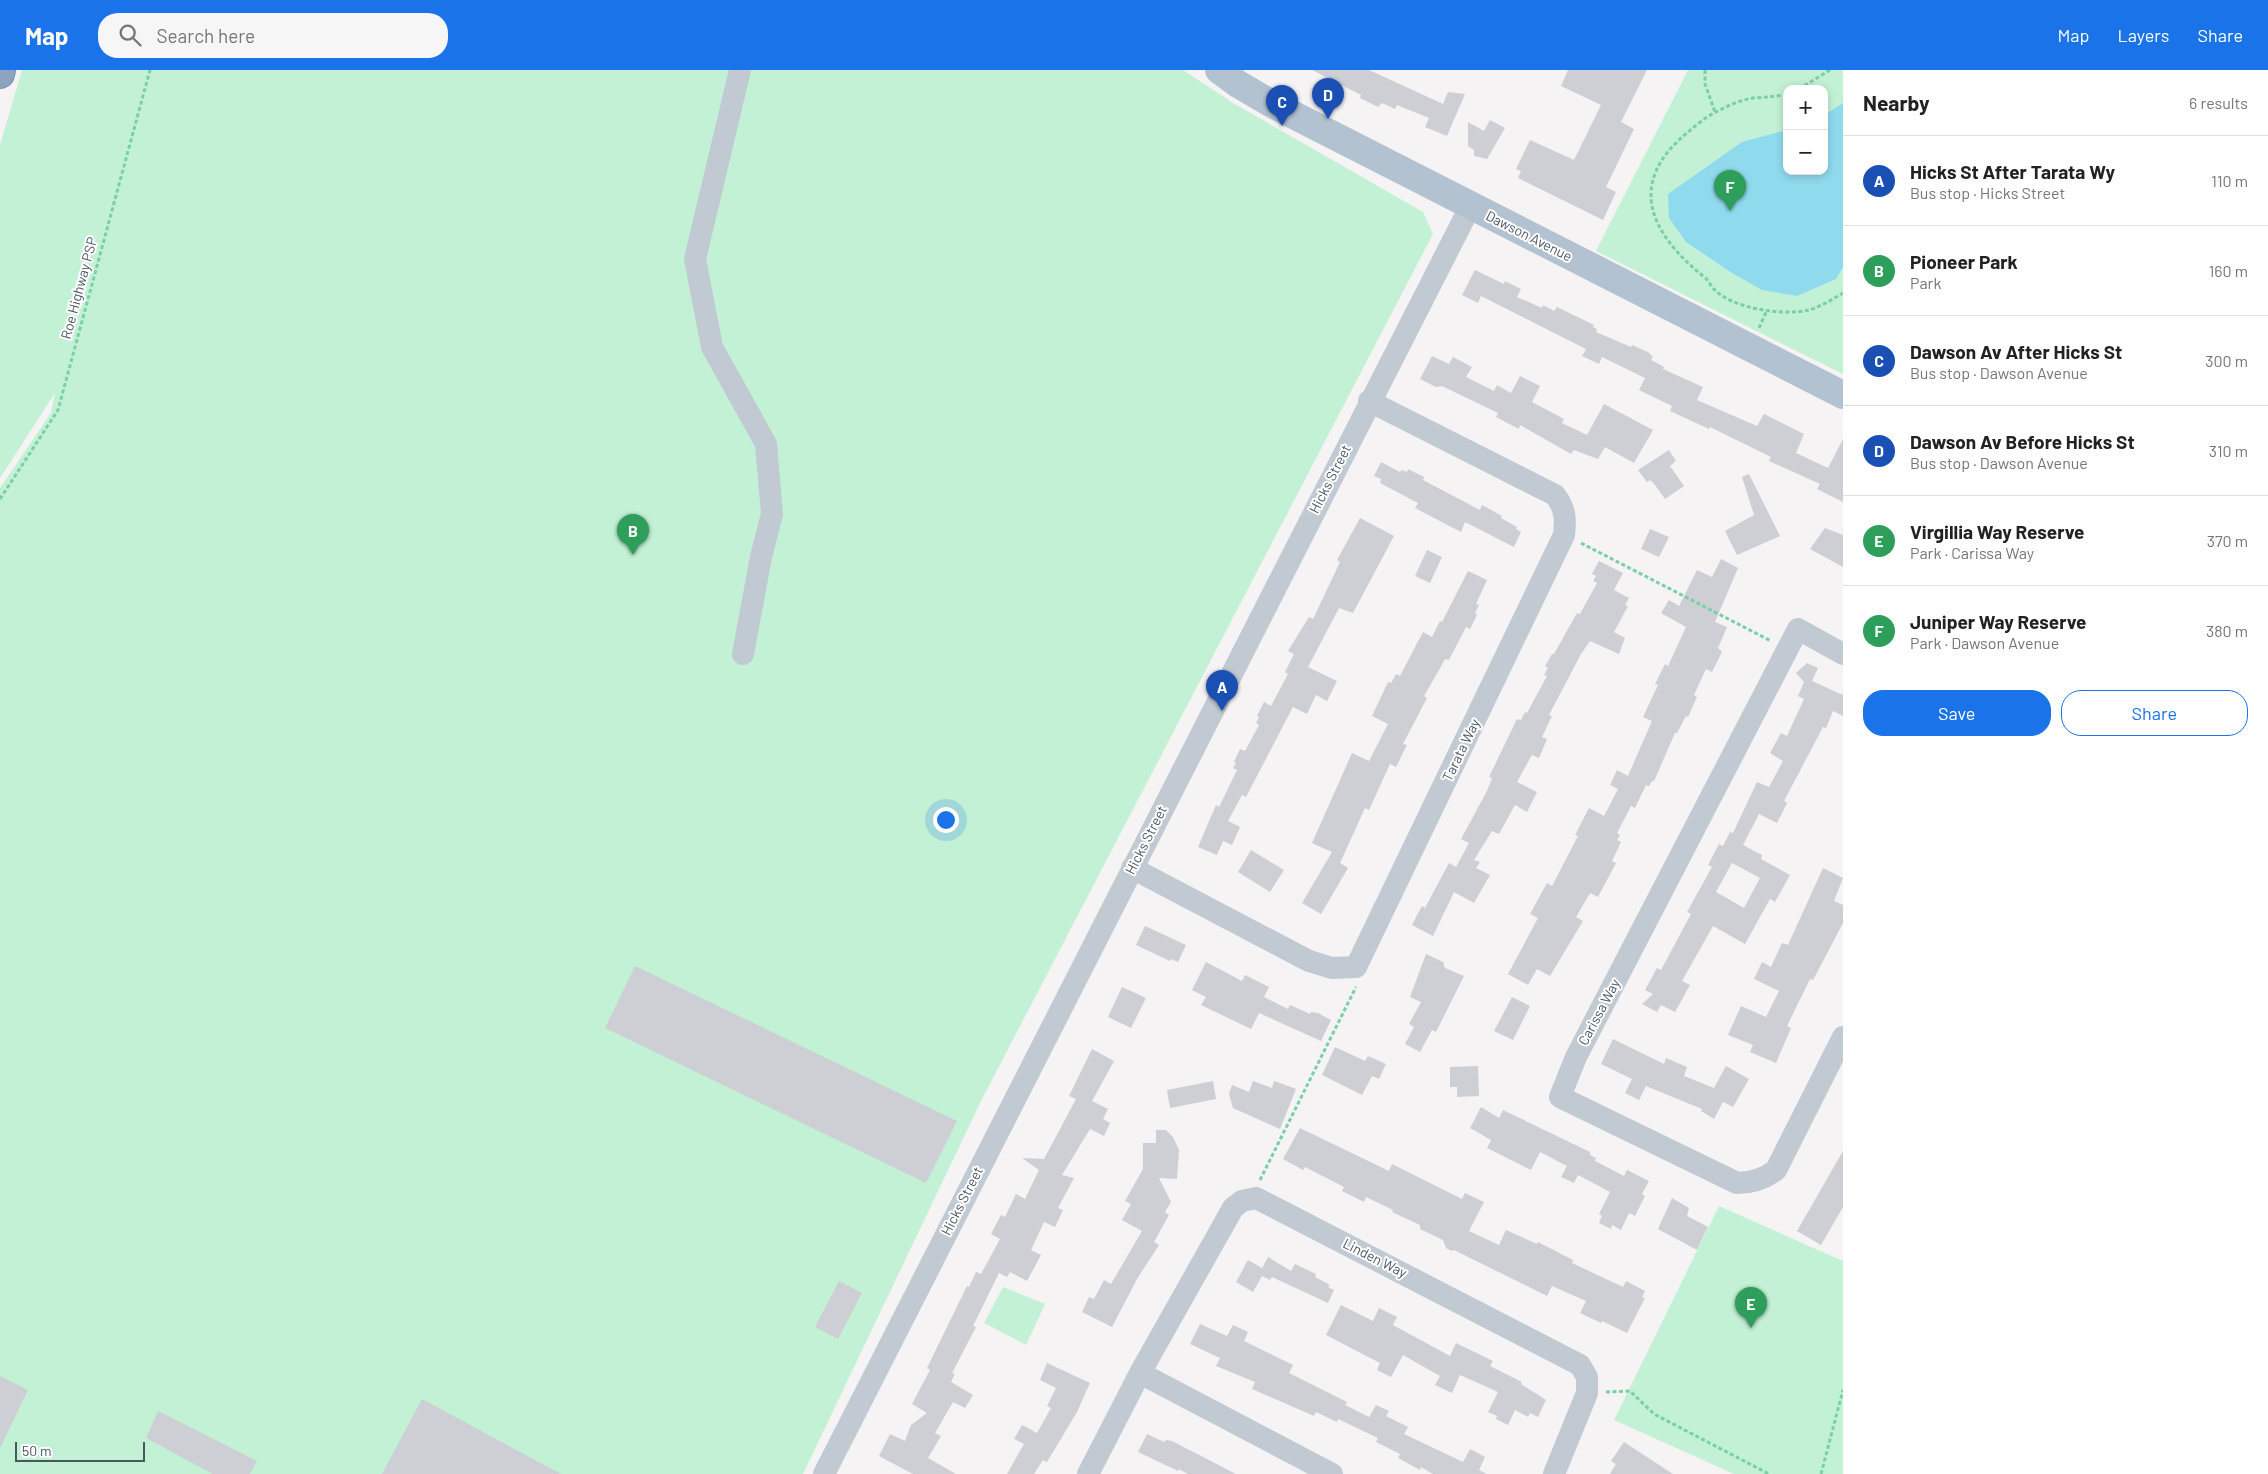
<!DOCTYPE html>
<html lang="en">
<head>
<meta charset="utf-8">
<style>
	body { margin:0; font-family:Barlow,sans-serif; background:#f6f6f6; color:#222 }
	.controls { position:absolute; right:15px; top:15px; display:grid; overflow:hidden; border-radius:10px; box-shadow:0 2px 8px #0003 }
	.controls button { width:45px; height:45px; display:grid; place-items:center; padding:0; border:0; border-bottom:1px solid #e0e0e0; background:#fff; color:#222; font:25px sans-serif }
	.scale { position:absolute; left:15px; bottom:12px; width:130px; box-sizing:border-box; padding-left:5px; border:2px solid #4a5661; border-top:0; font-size:14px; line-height:18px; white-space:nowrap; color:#4a5661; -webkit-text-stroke:4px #fff; paint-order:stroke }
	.you { position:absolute; left:945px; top:749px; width:18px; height:18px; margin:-12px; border:4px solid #fff; border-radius:50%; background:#1a73e8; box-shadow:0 0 0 8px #1a73e833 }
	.badge { display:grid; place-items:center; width:32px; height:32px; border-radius:50%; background:#1a73e8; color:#fff; font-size:16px; font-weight:700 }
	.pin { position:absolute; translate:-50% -41px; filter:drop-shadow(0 1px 2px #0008) }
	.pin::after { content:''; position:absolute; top:26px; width:18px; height:15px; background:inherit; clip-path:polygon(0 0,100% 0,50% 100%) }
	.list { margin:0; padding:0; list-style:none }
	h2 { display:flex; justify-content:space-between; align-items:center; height:65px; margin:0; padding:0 20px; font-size:21px }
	h2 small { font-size:16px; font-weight:400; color:#767676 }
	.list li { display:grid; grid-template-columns:32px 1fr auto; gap:15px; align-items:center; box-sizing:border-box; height:90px; padding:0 20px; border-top:1px solid #e0e0e0 }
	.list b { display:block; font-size:19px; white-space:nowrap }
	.list p { margin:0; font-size:16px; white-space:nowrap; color:#767676 }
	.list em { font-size:16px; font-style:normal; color:#767676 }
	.actions { display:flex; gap:10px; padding:15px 20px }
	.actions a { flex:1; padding:11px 0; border:1px solid #1a73e8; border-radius:20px; text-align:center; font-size:18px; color:#1a73e8 }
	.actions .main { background:#1a73e8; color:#fff }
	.icon { flex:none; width:28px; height:28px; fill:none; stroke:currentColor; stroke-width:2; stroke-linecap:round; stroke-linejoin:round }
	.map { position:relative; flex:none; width:1843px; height:1404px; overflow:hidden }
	header { display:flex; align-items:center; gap:30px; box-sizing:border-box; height:70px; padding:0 25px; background:#1a73e8; color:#fff }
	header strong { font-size:24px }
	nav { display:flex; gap:28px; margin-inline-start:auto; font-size:18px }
	.search { width:350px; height:45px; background:#f6f6f6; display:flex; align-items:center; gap:12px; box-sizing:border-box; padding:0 18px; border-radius:20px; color:#767676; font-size:19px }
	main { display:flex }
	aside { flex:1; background:#fff }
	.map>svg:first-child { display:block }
</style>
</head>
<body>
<header>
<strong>Map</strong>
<div class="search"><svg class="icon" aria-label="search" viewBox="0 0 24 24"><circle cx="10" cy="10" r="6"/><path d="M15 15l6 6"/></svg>Search here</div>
<nav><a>Map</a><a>Layers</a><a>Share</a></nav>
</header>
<main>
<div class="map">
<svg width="1843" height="1404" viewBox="0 0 1843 1404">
	<rect width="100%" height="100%" fill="#f5f3f3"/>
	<path fill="#c3f1d5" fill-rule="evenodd" d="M 22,0 L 1183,0 L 1233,33 L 1423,142 L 1433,164 L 982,1029 L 803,1404 L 0,1404 L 0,418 L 51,343 L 55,323 L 0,408 L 0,75 Z
		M 1688,0 L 1843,0 L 1843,304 L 1596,181 ZM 1787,19 L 1824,19 L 1824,101 L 1787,101 Z
		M 1719,1136 L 1843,1191 L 1843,1404 L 1734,1404 L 1614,1350 Z
		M 1003,1217 L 1045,1234 L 1026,1275 L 984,1253 Z"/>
	<path fill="#90daee" d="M 1843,33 L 1843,197 L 1836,209 L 1797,226 L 1762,220 L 1732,203 L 1686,172 L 1669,148 L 1668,124 L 1742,72 L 1787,60 L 1787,101 L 1824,101 L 1824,45 Z"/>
	<path fill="#cdcfd5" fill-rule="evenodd" d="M 1312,0 L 1369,0 L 1443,34 L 1448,22 L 1465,24 L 1447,66 L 1425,57 L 1429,48 L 1397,35 L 1395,39 L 1382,33 L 1378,37 L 1360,28 L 1361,25 Z
		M 1568,0 L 1647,0 L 1621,52 L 1634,59 L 1606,117 L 1616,122 L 1603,150 L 1518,108 L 1521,101 L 1516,99 L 1530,70 L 1574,90 L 1601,35 L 1561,16 Z
		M 1490,50 L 1505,58 L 1487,89 L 1474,86 L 1474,80 L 1468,76 L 1468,52 L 1484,61 Z
		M 1475,200 L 1504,214 L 1505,211 L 1521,219 L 1517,227 L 1542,238 L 1543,235 L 1554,241 L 1557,237 L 1594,255 L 1593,257 L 1597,259 L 1596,262 L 1631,277 L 1632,275 L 1648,282 L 1653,287 L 1651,290 L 1664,297 L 1663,299 L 1703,317 L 1697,330 L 1757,356 L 1764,344 L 1804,364 L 1796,383 L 1828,398 L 1843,369 L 1843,432 L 1817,419 L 1820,414 L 1769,391 L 1771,387 L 1710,357 L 1709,359 L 1670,341 L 1672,336 L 1639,320 L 1645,308 L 1602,287 L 1599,294 L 1582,286 L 1586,279 L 1481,226 L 1478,233 L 1462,225 Z
		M 1432,286 L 1449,294 L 1453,287 L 1472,297 L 1466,307 L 1494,321 L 1497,315 L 1511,323 L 1520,306 L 1540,316 L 1532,332 L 1564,349 L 1562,353 L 1587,365 L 1604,334 L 1653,360 L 1634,393 L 1605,377 L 1598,389 L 1574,380 L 1571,384 L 1520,355 L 1519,359 L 1496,347 L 1498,343 L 1442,316 L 1436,317 L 1420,309 Z
		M 1669,380 L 1676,391 L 1670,396 L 1684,416 L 1665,429 L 1655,415 L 1650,410 L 1647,412 L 1638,400 Z
		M 1381,392 L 1400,402 L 1402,400 L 1407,402 L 1408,399 L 1424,407 L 1423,410 L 1480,440 L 1482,435 L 1502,446 L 1501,448 L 1517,457 L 1516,459 L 1521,462 L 1514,477 L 1465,452 L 1461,462 L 1415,438 L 1418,433 L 1380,413 L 1381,409 L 1374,406 Z
		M 1749,404 L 1780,466 L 1737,485 L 1725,461 L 1754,445 L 1742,407 Z
		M 1360,448 L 1394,466 L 1353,543 L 1339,538 L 1308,597 L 1337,611 L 1327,631 L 1316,625 L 1307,644 L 1293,637 L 1246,727 L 1242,725 L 1228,751 L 1240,757 L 1232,775 L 1223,771 L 1217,785 L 1198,777 L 1216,735 L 1219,737 L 1237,700 L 1233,698 L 1236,693 L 1234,692 L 1240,679 L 1245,681 L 1259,655 L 1256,653 L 1259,647 L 1257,646 L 1264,632 L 1271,636 L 1288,604 L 1285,602 L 1294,584 L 1288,581 L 1309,547 L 1313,549 L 1340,492 L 1337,490 Z
		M 1825,458 L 1843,465 L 1843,497 L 1810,479 Z
		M 1650,459 L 1669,467 L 1659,487 L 1641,479 Z
		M 1427,480 L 1442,487 L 1430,513 L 1415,506 Z
		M 1721,489 L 1738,498 L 1715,552 L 1727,557 L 1718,578 L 1722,582 L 1712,602 L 1706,599 L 1694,625 L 1697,627 L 1688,647 L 1686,646 L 1677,663 L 1675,663 L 1654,711 L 1652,711 L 1649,716 L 1646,715 L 1635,738 L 1631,736 L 1617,763 L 1620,765 L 1617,770 L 1621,772 L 1612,791 L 1616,793 L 1598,827 L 1590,823 L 1576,847 L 1583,851 L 1550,906 L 1537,899 L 1528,915 L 1508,904 L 1538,848 L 1530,844 L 1547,813 L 1552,816 L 1578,766 L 1575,765 L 1589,738 L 1604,746 L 1618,719 L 1610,715 L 1617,700 L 1628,706 L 1652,651 L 1643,647 L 1658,615 L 1655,614 L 1665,594 L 1668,596 L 1686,557 L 1661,543 L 1669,530 L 1679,536 L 1697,500 L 1712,507 Z
		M 1599,491 L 1623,503 L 1614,520 L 1629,528 L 1625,535 L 1628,536 L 1614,562 L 1625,568 L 1619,584 L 1590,571 L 1581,584 L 1549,645 L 1552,646 L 1542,667 L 1547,669 L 1539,688 L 1532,685 L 1517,712 L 1537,722 L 1527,742 L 1515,735 L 1499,764 L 1492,761 L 1474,790 L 1480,792 L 1476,798 L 1490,805 L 1474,833 L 1454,822 L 1433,866 L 1412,855 L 1422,836 L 1425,838 L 1449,793 L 1456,797 L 1469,773 L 1461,769 L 1487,721 L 1492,708 L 1489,707 L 1517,649 L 1521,650 L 1525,642 L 1527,643 L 1547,606 L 1544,605 L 1548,598 L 1545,596 L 1552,584 L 1554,584 L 1577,543 L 1580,544 L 1597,513 L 1593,511 L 1596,506 L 1592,504 Z
		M 1468,501 L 1487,510 L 1476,534 L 1479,535 L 1475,543 L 1477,545 L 1470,559 L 1466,557 L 1449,590 L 1445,589 L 1439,600 L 1424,626 L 1427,628 L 1403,674 L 1407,675 L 1396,697 L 1390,694 L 1369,740 L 1365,738 L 1340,793 L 1348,798 L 1321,844 L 1302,833 L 1332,782 L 1312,773 L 1352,683 L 1369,691 L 1388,654 L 1372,646 L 1388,612 L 1391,613 L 1396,604 L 1400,606 L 1423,562 L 1432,567 L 1440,551 L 1442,552 Z
		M 1807,593 L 1818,598 L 1812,611 L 1843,625 L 1843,646 L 1833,641 L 1826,658 L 1823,657 L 1784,731 L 1787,733 L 1777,753 L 1759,744 L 1743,775 L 1762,785 L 1761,789 L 1790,805 L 1775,832 L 1770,829 L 1745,874 L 1713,856 L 1682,911 L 1690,915 L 1675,942 L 1661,935 L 1657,942 L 1642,934 L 1653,924 L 1645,920 L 1657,898 L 1661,900 L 1691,844 L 1687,842 L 1712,797 L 1708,795 L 1719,774 L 1723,776 L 1730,762 L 1733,763 L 1757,712 L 1769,717 L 1783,691 L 1770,683 L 1781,663 L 1787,666 L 1804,629 L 1798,626 L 1804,612 L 1796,603 ZM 1732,793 L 1760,808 L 1744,838 L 1716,822 Z
		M 1251,780 L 1284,800 L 1270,822 L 1238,802 Z
		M 1823,798 L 1843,808 L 1834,831 L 1843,835 L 1843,853 L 1813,910 L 1810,909 L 1787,956 L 1791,958 L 1776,993 L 1750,982 L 1753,975 L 1728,965 L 1741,936 L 1766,947 L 1779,921 L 1754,909 L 1762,892 L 1771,897 L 1782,873 L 1788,875 Z
		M 1145,856 L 1186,875 L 1178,892 L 1171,889 L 1170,891 L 1136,875 Z
		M 1426,884 L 1443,892 L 1445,898 L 1464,906 L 1436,962 L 1432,960 L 1420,982 L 1405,974 L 1414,957 L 1409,954 L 1421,932 L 1410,927 Z
		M 1206,892 L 1242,911 L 1245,905 L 1269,917 L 1264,927 L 1288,939 L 1290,935 L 1310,944 L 1311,942 L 1318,943 L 1331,950 L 1321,971 L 1259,943 L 1251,959 L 1201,935 L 1206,927 L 1192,920 Z
		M 635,896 L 957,1051 L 926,1113 L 605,958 Z
		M 1122,917 L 1146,928 L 1131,958 L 1108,947 Z
		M 1512,927 L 1530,936 L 1513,970 L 1494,961 Z
		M 1613,969 L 1664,994 L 1666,988 L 1687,997 L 1684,1006 L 1714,1018 L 1726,996 L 1749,1009 L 1733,1037 L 1723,1032 L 1714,1049 L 1701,1041 L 1702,1039 L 1646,1016 L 1639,1030 L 1625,1023 L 1632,1009 L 1601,994 Z
		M 1335,977 L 1365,991 L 1368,986 L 1386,994 L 1379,1009 L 1372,1006 L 1362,1025 L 1322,1005 Z
		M 1092,979 L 1114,991 L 1092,1031 L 1108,1039 L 1103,1049 L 1110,1053 L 1104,1066 L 1090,1059 L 1062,1105 L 1074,1108 L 1058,1138 L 1063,1140 L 1055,1157 L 1044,1152 L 1031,1180 L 1041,1185 L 1027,1211 L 1010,1202 L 1007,1207 L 999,1203 L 973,1256 L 976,1257 L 952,1303 L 955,1304 L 951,1312 L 973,1325 L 965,1338 L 953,1332 L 935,1363 L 941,1366 L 928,1388 L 956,1404 L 913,1404 L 879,1386 L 890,1364 L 905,1371 L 911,1355 L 927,1343 L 912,1334 L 930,1300 L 927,1298 L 967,1216 L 969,1217 L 976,1202 L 981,1204 L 1000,1169 L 991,1164 L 1001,1145 L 1005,1147 L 1016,1124 L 1025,1129 L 1039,1100 L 1022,1088 L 1044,1089 L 1076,1029 L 1069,1026 Z
		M 1478,996 L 1479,1026 L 1457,1027 L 1457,1017 L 1450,1017 L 1450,997 Z
		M 1213,1011 L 1216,1029 L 1170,1038 L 1167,1020 Z
		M 1253,1011 L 1272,1018 L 1274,1011 L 1296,1019 L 1280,1059 L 1233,1038 L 1229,1024 L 1232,1015 L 1249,1022 Z
		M 1481,1037 L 1499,1048 L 1503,1040 L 1590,1082 L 1590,1085 L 1596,1088 L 1595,1091 L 1624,1106 L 1627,1100 L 1649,1111 L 1642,1124 L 1645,1126 L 1635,1146 L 1629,1143 L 1621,1160 L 1612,1155 L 1611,1159 L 1599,1153 L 1602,1146 L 1599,1144 L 1610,1122 L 1578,1105 L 1574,1113 L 1561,1107 L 1567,1096 L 1540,1082 L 1531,1100 L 1487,1078 L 1491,1070 L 1470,1058 Z
		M 1300,1058 L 1389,1101 L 1392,1094 L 1462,1129 L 1465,1123 L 1484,1132 L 1469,1161 L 1499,1175 L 1506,1160 L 1537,1174 L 1538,1172 L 1573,1190 L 1572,1193 L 1623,1217 L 1626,1211 L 1645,1221 L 1642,1227 L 1645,1228 L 1627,1263 L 1602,1251 L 1601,1253 L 1580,1243 L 1586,1231 L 1552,1216 L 1547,1226 L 1454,1180 L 1452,1181 L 1446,1178 L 1443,1170 L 1420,1159 L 1420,1155 L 1392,1142 L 1393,1140 L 1366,1127 L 1364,1132 L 1342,1121 L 1344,1117 L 1305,1097 L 1303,1100 L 1283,1089 Z
		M 1156,1060 L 1166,1060 L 1173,1067 L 1179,1080 L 1177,1109 L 1159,1108 L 1171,1132 L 1165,1142 L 1169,1145 L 1154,1172 L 1159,1175 L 1137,1209 L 1112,1257 L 1082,1242 L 1089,1227 L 1094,1229 L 1104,1210 L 1111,1214 L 1142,1161 L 1122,1150 L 1131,1134 L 1125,1131 L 1143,1099 L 1143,1073 L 1156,1073 Z
		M 1843,1081 L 1843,1137 L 1821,1175 L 1797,1161 Z
		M 1672,1128 L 1689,1138 L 1687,1146 L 1708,1157 L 1697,1180 L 1658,1159 Z
		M 1268,1187 L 1291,1201 L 1295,1194 L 1316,1204 L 1315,1207 L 1330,1215 L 1328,1217 L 1334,1220 L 1328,1233 L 1272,1207 L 1270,1210 L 1262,1206 L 1253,1222 L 1236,1212 L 1248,1190 L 1262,1198 Z
		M 839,1211 L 862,1223 L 838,1269 L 815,1257 Z
		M 1341,1235 L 1373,1251 L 1379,1238 L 1397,1247 L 1393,1255 L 1450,1286 L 1456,1273 L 1493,1291 L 1490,1296 L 1522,1312 L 1521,1314 L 1546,1330 L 1538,1347 L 1530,1343 L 1528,1347 L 1515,1340 L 1508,1355 L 1496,1349 L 1497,1346 L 1488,1342 L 1498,1322 L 1460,1305 L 1452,1323 L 1435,1315 L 1440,1306 L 1403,1285 L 1391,1307 L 1377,1300 L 1380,1293 L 1326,1265 Z
		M 1200,1254 L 1227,1266 L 1233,1255 L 1248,1262 L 1244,1271 L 1293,1295 L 1289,1303 L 1347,1332 L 1345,1335 L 1369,1347 L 1376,1335 L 1389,1341 L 1386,1346 L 1408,1357 L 1404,1364 L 1463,1392 L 1470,1379 L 1485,1387 L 1479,1400 L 1487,1404 L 1433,1404 L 1421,1397 L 1420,1400 L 1398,1388 L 1400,1384 L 1376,1372 L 1378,1368 L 1338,1349 L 1337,1352 L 1316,1342 L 1314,1346 L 1252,1319 L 1255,1312 L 1216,1296 L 1220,1288 L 1190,1274 Z
		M 1047,1293 L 1090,1313 L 1077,1342 L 1047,1392 L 1043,1390 L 1034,1404 L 1007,1404 L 1024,1374 L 1014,1369 L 1022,1355 L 1037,1363 L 1051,1338 L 1047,1336 L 1056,1318 L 1040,1310 Z
		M 0,1306 L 28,1320 L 0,1378 Z
		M 422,1329 L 561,1404 L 382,1404 Z
		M 158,1341 L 257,1391 L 250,1404 L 213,1404 L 146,1368 Z
		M 1147,1364 L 1164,1372 L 1166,1370 L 1172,1371 L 1236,1404 L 1188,1404 L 1179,1399 L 1178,1401 L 1138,1382 Z
		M 1624,1372 L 1673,1404 L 1610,1404 L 1616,1394 L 1611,1391 Z"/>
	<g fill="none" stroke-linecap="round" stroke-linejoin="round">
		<defs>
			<path id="highway" d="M 0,4 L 1,0"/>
		</defs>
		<use href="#highway" stroke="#7690ad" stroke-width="30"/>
		<path stroke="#7ad0a6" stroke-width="3" stroke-dasharray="4 2.5" stroke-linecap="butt" d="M 1705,0 L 1705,14 L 1715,42
			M 1799,19 L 1830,0
			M 1787,24 C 1775,27 1765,27 1753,28 C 1741,30 1729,35 1718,41 C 1707,46 1696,55 1687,63 C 1626,113 1650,163 1703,206 C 1709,210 1710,216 1715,220 C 1733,239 1785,246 1809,240 C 1820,237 1833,229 1843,223
			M 1759,258 L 1767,240
			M 0,429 L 58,340 L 150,0
			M 1581,473 L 1771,571
			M 1260,1110 L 1356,917
			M 1606,1322 L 1630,1321 L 1654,1344 L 1769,1404
			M 1821,1404 L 1843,1320"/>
		<path stroke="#c1cad2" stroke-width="22" d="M 740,0 L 695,189 L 712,277 L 766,374 L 772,444 L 761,487 L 743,584
			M 1843,584 L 1798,559 L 1576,987 L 1560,1027 L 1737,1113 C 1752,1113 1764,1109 1776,1100 L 1843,967
			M 1132,798 L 1309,891 L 1332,898 L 1356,897 L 1564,465 C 1566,448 1565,438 1555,425 L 1369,331
			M 1140,1303 L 1332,1404
			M 824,1404 L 1470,137
			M 1088,1404 L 1140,1303 L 1233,1138 L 1242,1131 L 1256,1128 L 1580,1295 L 1587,1307 L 1587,1323 L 1554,1404"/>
		<path stroke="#b3c2d1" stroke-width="28" d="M 1219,0 L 1238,14 L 1272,34 L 1843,325"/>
		<use href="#highway" stroke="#8ba5c1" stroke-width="28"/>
	</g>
	<g text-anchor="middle" stroke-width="4" stroke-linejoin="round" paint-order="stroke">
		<g font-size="14" fill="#4a5661" stroke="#fff">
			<text transform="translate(1529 166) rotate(27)" y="5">Dawson Avenue</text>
			<text transform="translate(79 218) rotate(-75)" y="5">Roe Highway PSP</text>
			<text transform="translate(1330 409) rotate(-63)" y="5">Hicks Street</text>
			<text transform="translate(1461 680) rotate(-64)" y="5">Tarata Way</text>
			<text transform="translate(1146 770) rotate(-63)" y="5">Hicks Street</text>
			<text transform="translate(1599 942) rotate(-62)" y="5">Carissa Way</text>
			<text transform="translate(962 1131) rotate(-63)" y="5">Hicks Street</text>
			<text transform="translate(1375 1188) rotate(27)" y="5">Linden Way</text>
		</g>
	</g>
</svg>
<div class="controls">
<button>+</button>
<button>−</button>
</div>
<div class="scale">50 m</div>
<div class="you"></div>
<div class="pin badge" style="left:1222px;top:641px;background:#1a4fb4">A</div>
<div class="pin badge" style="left:633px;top:485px;background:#2e9e5b">B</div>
<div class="pin badge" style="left:1282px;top:56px;background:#1a4fb4">C</div>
<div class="pin badge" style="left:1328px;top:49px;background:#1a4fb4">D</div>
<div class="pin badge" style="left:1751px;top:1258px;background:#2e9e5b">E</div>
<div class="pin badge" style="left:1730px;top:141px;background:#2e9e5b">F</div>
</div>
<aside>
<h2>Nearby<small>6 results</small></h2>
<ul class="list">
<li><span class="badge" style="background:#1a4fb4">A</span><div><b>Hicks St After Tarata Wy</b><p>Bus stop · Hicks Street</p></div><em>110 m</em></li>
<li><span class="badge" style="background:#2e9e5b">B</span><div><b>Pioneer Park</b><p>Park</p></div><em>160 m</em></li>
<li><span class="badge" style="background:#1a4fb4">C</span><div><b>Dawson Av After Hicks St</b><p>Bus stop · Dawson Avenue</p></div><em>300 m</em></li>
<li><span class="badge" style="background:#1a4fb4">D</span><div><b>Dawson Av Before Hicks St</b><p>Bus stop · Dawson Avenue</p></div><em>310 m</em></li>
<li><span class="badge" style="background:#2e9e5b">E</span><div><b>Virgillia Way Reserve</b><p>Park · Carissa Way</p></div><em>370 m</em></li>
<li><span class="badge" style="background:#2e9e5b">F</span><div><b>Juniper Way Reserve</b><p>Park · Dawson Avenue</p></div><em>380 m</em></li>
</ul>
<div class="actions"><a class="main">Save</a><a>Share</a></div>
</aside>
</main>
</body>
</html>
